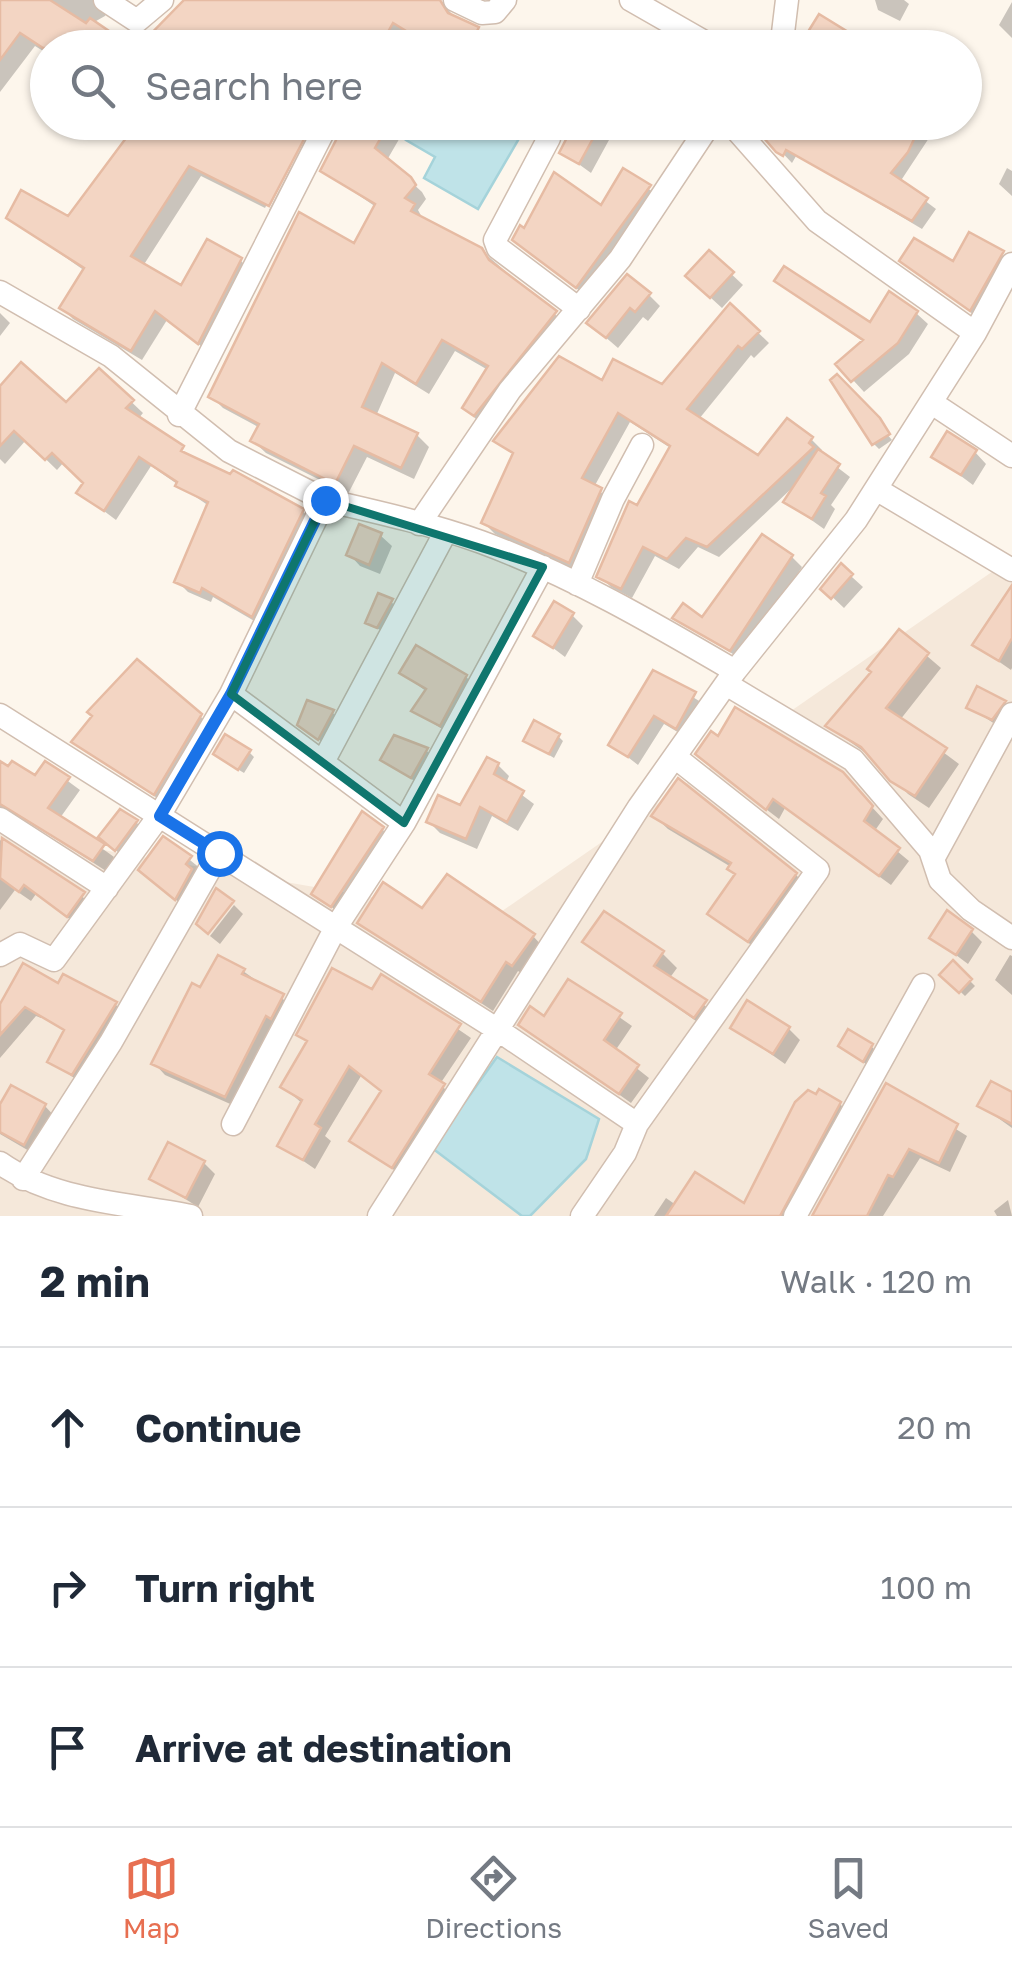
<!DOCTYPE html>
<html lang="en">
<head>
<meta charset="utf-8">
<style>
	body { margin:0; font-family:"Golos Text",sans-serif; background:#f2f2f3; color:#1f2937 }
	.stop { position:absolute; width:30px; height:30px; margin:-22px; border:8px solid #1a73e8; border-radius:50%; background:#fff }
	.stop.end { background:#1a73e8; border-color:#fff; box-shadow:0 2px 10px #0008 }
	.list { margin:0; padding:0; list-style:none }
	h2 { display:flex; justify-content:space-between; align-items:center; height:130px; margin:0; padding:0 40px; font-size:42px }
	h2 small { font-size:32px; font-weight:400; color:#747a83 }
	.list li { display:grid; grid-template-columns:65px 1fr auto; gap:30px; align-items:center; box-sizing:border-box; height:160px; padding:0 40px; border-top:2px solid #e0e1e3 }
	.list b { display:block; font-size:38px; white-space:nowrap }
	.list em { font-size:32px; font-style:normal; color:#747a83 }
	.icon { flex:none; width:55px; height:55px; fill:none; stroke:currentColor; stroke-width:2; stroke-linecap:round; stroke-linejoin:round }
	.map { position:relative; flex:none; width:1012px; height:1216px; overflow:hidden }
	.search { position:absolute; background:#fff; box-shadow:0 2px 8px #0004; left:30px; right:30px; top:30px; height:110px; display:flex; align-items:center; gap:25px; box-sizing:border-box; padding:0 35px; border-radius:55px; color:#747a83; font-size:38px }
	.sheet { height:610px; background:#fff }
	nav { display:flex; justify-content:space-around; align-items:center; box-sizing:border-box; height:140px; border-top:2px solid #e0e1e3; background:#fff; font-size:28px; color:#747a83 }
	nav a { display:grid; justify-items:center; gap:5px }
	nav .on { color:#e76f51 }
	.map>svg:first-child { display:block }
</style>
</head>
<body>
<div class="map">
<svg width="1012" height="1216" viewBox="0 0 1012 1216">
	<rect width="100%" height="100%" fill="#fdf6ec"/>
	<path fill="#f5e8da" d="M 1012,558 L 1012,1216 L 0,1216 L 0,832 L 492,918 Z"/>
	<path fill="#bfe3e8" stroke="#a5d3da" stroke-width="2.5" d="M 416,123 L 416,122 L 528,123 L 478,209 L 424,178 L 435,157 L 406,140 Z
		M 497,1057 L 599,1119 L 586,1159 L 530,1216 L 522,1216 L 432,1148 Z"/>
	<path fill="#0003" d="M 0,0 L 114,0 L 105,16 L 48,48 L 48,54 L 35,46 L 0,92 Z
		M 187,0 L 440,0 L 456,19 L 477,29 L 489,42 L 486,48 L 428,48 L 405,33 L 397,48 L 217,48 Z
		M 875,0 L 904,0 L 909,4 L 900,21 L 878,10 Z
		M 1012,2 L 1012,38 L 999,25 Z
		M 851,37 L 861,48 L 801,48 Z
		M 141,122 L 306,135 L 302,135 L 265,208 L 201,176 L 143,266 L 182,289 L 240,260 L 251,271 L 210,353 L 167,320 L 142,360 L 73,319 L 62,308 L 85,271 L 9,218 L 69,220 Z
		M 317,122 L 409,122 L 387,160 L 422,192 L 426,199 L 418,210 L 424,221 L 481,250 L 567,325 L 477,420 L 465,408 L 488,370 L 455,351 L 429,394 L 395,373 L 376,416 L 417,435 L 429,447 L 414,479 L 367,457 L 348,494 L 266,453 L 253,441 L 260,428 L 223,408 L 211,396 L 355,246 L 376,207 L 323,171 L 340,132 L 330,132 Z
		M 661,122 L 694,122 L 684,138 Z
		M 816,122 L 792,163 L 754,123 Z
		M 919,128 L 929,138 L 900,182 L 936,209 L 922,229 L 808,161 Z
		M 598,129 L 609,140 L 591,173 L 562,152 Z
		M 307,136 L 316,145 L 280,215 L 269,210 Z
		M 1007,168 L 1012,171 L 1012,196 L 999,184 Z
		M 624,171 L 661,198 L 588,297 L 526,251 L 525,231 L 602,208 Z
		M 970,235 L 1012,262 L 986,324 L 903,261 L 954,265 Z
		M 709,253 L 743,285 L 722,308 L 699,287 Z
		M 777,281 L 871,325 L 916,313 L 928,324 L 909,354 L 864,392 L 853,380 L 864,342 Z
		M 649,295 L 660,306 L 648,321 L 643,317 L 618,348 L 589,323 Z
		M 730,306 L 769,343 L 754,358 L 751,355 L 699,419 L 759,458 L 811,439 L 822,450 L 820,454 L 850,477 L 831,505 L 835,509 L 824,529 L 786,502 L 791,489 L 719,557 L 698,547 L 679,569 L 655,556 L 632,598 L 611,587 L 599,576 L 672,449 L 630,422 L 594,487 L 612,501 L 581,573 L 495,534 L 484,523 L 515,456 L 496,441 L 603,383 L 663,387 Z
		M 0,313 L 10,323 L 0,336 Z
		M 99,371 L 143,413 L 138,419 L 194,460 L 302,511 L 314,522 L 263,626 L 213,597 L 211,602 L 188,592 L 177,581 L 209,506 L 151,466 L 116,520 L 80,493 L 86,483 L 64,462 L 57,470 L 26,440 L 5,464 L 0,459 L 0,388 L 67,406 Z
		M 837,377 L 892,440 L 879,449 L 874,444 Z
		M 975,452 L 986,464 L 973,485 L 934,456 Z
		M 380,535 L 392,546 L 380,574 L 360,566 L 349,554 Z
		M 792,557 L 802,567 L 742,660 L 676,617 L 703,621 Z
		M 841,567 L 863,587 L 844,608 L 824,589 Z
		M 1012,591 L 1012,668 L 1011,670 L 975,645 Z
		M 391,602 L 396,606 L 383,631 L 373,627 L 368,622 Z
		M 572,615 L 583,626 L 565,657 L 536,635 Z
		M 899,632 L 941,668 L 900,720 L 959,764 L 929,808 L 908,794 L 874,759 L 828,726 L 874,673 Z
		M 402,673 L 466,677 L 476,686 L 450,734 L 414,711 L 427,692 Z
		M 654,673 L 704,704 L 686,737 L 664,724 L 638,765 L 611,744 Z
		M 1005,703 L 1012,710 L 1004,730 L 969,707 Z
		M 332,712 L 343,724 L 330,749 L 300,724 Z
		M 200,716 L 211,727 L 166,804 L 75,742 Z
		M 558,736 L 563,741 L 554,758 L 526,741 Z
		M 426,750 L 437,762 L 423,787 L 383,759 Z
		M 249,752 L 254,757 L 244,773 L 221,759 Z
		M 0,764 L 36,779 L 46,765 L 80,790 L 60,818 L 114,857 L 106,871 L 21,816 L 6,816 L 0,821 Z
		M 498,765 L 509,776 L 506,783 L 534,804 L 518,831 L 492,816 L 477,849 L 440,833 L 429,822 L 461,808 Z
		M 709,765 L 847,780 L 883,819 L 874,832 L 909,861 L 891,885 L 785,808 L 779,819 Z
		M 654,816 L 796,875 L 809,888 L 763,954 L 711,914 L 737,876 L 731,867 L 668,829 Z
		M 136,822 L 147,833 L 127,860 L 112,847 Z
		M 382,829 L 393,840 L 343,916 L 315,894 Z
		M 164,839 L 201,869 L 187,909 L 153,881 Z
		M 0,840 L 94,905 L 79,926 L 36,894 L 31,901 L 15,890 L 0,910 Z
		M 234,905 L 243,914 L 220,944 L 210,936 Z
		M 422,911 L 533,936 L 544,948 L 524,975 L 518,971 L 493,1011 L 360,923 Z
		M 971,931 L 982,942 L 968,964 L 932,937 Z
		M 585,942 L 662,953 L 677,968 L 669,979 L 720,1017 L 710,1031 Z
		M 1010,955 L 1012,956 L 1012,995 L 995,980 Z
		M 953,964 L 975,986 L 965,996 L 943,975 Z
		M 243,971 L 294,1007 L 237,1107 L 165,1075 L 154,1063 L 202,991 Z
		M 382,977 L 471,1038 L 440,1084 L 454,1098 L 404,1177 L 352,1140 L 383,1092 L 361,1076 L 325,1136 L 331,1141 L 315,1169 L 280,1145 L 303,1104 L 283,1087 L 309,1044 L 300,1035 L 373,992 Z
		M 569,982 L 632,1026 L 615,1051 L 649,1078 L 631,1103 L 521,1025 L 545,1020 Z
		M 54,984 L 115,1004 L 126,1015 L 84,1085 L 50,1061 L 66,1033 L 50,1019 L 60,998 L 41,1018 L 36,1016 L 0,1058 L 0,1009 Z
		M 733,1027 L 789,1029 L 800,1040 L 785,1064 Z
		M 841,1045 L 871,1046 L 883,1058 L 875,1071 Z
		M 887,1086 L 967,1136 L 950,1172 L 920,1158 L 883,1216 L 815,1216 Z
		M 1012,1095 L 1012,1128 L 980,1105 Z
		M 840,1104 L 850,1115 L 794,1216 L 750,1216 Z
		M 45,1106 L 56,1118 L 36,1155 L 0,1134 L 0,1109 Z
		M 204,1163 L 215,1174 L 198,1207 L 152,1178 Z
		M 666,1198 L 676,1205 L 724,1216 L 654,1216 Z
		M 1008,1200 L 1012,1216 L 997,1216 L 994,1211 Z"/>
	<path fill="#f3d5c3" stroke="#e6bba3" stroke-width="2.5" d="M 0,0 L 50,0 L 86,23 L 90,18 L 134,48 L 43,48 L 20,33 L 0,60 Z
		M 184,0 L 440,0 L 448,13 L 479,27 L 469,48 L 434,48 L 393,23 L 379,48 L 282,48 L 261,35 L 252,48 L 137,48 Z
		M 819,14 L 853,35 L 845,48 L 798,48 Z
		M 138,122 L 313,122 L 269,206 L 189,166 L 131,256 L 181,285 L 207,239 L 242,258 L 198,344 L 155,311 L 131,351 L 59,308 L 84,268 L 6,218 L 21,190 L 68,216 Z
		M 331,122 L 390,122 L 375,148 L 411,177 L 416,185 L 405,198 L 415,204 L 411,211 L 482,248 L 489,260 L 557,311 L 474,416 L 462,408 L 488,366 L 442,340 L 416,384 L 382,363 L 362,407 L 418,433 L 401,468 L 354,446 L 335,484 L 250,441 L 259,424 L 208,397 L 299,212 L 354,243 L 375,204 L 320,171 L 336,140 Z
		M 575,122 L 602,122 L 579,164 L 559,153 Z
		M 750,122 L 922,122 L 908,152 L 891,173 L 928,198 L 912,221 L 786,150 L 783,156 L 776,152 Z
		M 623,168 L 651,185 L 576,288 L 512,240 L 520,225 L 524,228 L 554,172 L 601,205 Z
		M 969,232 L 1004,251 L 970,311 L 899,261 L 914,238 L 953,261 Z
		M 709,250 L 734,272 L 710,298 L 685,276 Z
		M 784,266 L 870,322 L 889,291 L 918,311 L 898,343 L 851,382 L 835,364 L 863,340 L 774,281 Z
		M 627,274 L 651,293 L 635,312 L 630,308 L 606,338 L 586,323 Z
		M 730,303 L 760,331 L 742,349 L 738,346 L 687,409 L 758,455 L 787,418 L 813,437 L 809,443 L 814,447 L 707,547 L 686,538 L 667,559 L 643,547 L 621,589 L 596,577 L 629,501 L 637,505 L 670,446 L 618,413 L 582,478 L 602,488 L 569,563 L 481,523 L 513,453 L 493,441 L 559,356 L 602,380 L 613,359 L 662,384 Z
		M 21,362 L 66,402 L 99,368 L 134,400 L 126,408 L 184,446 L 181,451 L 230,474 L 233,470 L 304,509 L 252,617 L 202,588 L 200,593 L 174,582 L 208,502 L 175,486 L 177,482 L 139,457 L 104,511 L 76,493 L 83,483 L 52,453 L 45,460 L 14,431 L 0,446 L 0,386 Z
		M 837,374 L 880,418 L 890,434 L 872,445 L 830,380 Z
		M 947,431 L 977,450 L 961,475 L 931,457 Z
		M 818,449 L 840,464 L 821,493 L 826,496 L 812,519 L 783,502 Z
		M 359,524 L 382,533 L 369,565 L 346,555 Z
		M 762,534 L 793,555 L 730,651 L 672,618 L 683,603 L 702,617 Z
		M 841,563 L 853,574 L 831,599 L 820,589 Z
		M 1012,585 L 1012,638 L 999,661 L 972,645 Z
		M 378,593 L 393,599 L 377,628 L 365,623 Z
		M 554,601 L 574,613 L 553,648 L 533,636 Z
		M 899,629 L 929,653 L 886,708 L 947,748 L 915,796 L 890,781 L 861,747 L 825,726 L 871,672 L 867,669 Z
		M 416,645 L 467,675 L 440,726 L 411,711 L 426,689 L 399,673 Z
		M 137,659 L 202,714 L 154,795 L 71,742 L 92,716 L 87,712 Z
		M 653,670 L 696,692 L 676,729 L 654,716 L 628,757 L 608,745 Z
		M 977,686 L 1006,701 L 992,720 L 966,708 Z
		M 307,700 L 334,710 L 318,740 L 297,725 Z
		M 735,707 L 843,772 L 873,806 L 864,821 L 900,848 L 879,876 L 773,799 L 766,810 L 695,754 L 711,731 L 718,736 Z
		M 534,720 L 560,734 L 549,754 L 523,741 Z
		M 225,734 L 251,750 L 238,770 L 213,754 Z
		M 394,735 L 428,748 L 411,778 L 380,760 Z
		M 487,757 L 499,763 L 494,774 L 524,791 L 507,822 L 480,807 L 466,839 L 426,822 L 438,795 L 460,805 Z
		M 0,761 L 8,766 L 12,761 L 35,775 L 45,761 L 70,777 L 48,808 L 105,844 L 93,861 L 0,804 Z
		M 678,778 L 797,873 L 748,942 L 707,914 L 735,874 L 727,869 L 731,863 L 651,816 Z
		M 120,809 L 138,820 L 115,851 L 98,837 Z
		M 362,811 L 384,827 L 331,907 L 311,894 Z
		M 163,836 L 192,856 L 186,864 L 192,869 L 175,900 L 138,870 Z
		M 2,838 L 85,892 L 67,917 L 24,885 L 19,892 L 0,878 Z
		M 447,874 L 535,934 L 512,966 L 506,962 L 481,1002 L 357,923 L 383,882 L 422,908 Z
		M 216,888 L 234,901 L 208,934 L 196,924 Z
		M 947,910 L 973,929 L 956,955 L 929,938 Z
		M 604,911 L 664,951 L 654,966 L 707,1000 L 694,1018 L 582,942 Z
		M 218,955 L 245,969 L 242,974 L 284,994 L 271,1019 L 266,1016 L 225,1097 L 151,1064 L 192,983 L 200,987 Z
		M 953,960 L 972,979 L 959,993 L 939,975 Z
		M 23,963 L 58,983 L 63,974 L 117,1002 L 72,1075 L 47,1062 L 64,1030 L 25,1007 L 0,1035 L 0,1004 Z
		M 332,968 L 372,989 L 381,974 L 461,1024 L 429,1074 L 445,1084 L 392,1168 L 349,1141 L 381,1091 L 349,1066 L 315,1124 L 321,1128 L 303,1160 L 277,1146 L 302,1100 L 280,1087 L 307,1041 L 296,1035 Z
		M 568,979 L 622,1013 L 604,1040 L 639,1065 L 619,1094 L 518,1025 L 530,1006 L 544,1016 Z
		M 747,1000 L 790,1027 L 773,1054 L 730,1028 Z
		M 848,1029 L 873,1044 L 863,1062 L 838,1046 Z
		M 991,1081 L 1012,1092 L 1012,1124 L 977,1106 Z
		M 886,1083 L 958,1124 L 939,1163 L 909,1149 L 893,1177 L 888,1175 L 867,1216 L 812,1216 Z
		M 11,1085 L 46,1104 L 24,1145 L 0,1132 L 0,1104 Z
		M 819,1089 L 841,1102 L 780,1216 L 666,1216 L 695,1172 L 744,1203 L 795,1102 L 808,1090 L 816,1094 Z
		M 168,1142 L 205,1161 L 186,1198 L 149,1179 Z"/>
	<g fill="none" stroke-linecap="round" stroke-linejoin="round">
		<defs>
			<path id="street" d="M 105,0 L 137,21 L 162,0
				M 455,0 L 482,13 L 495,12 L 505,0
				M 631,0 L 715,48
				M 776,48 L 783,33 L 787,0
				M 723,122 L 734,127 L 817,221 L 975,333
				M 549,138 L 495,240 L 498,248 L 579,309
				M 0,292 L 111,356 L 229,451 L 325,500
				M 932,403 L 1012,456
				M 179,415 L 322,134
				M 876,489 L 1012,570
				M 419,524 L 510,390 L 620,259 L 707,128 L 718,122
				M 577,584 L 613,499 L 642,445
				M 726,684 L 853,760 L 930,850 L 940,880 L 971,910 L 1012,938
				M 0,715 L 498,1030 L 637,1124
				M 323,762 L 445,533
				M 0,819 L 107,888
				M 404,823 L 543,567
				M 933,859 L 1012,714
				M 0,955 L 20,944 L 54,960 L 159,816 L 231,694
				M 233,1124 L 336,927 L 404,823 L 231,694 L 325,500 C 377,512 431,524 481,542 C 571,575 653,623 735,671
				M 0,1163 C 55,1202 127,1203 191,1216
				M 23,1179 L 111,1042 L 219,853
				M 379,1216 L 639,807 L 735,671 L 856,520 L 975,333 L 1012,264
				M 582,1216 L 625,1153 L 637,1124 L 818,870 L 675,757
				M 795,1216 L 923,985"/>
		</defs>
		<use href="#street" stroke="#d1beb0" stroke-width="25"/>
		<use href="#street" stroke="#fff" stroke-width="22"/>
	</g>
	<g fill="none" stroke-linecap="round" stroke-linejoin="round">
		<path stroke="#1a73e8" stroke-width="12" d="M 219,853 L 160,816 L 231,694 L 325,500"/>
	</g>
	<path fill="#0f766e" fill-opacity="0.2" stroke="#0f766e" stroke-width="8" stroke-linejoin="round" d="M 325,500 L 543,567 L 404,823 L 231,694 Z"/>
</svg>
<div class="stop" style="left:219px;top:853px"></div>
<div class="stop end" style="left:325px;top:500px"></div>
<div class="search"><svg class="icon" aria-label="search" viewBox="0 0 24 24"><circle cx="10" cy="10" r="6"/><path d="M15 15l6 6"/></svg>Search here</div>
</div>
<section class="sheet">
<h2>2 min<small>Walk · 120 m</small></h2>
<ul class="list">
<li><svg class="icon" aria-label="ahead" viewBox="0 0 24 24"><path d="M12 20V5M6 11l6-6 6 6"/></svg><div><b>Continue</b></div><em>20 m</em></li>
<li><svg class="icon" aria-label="right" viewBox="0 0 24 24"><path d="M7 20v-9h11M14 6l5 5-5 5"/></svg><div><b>Turn right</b></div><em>100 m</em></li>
<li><svg class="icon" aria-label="arrive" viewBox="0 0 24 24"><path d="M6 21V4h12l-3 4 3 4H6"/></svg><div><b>Arrive at destination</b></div></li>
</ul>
</section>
<nav>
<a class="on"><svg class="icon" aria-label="map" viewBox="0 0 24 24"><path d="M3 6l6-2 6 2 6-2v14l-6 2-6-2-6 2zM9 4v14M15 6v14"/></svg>Map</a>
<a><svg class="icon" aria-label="directions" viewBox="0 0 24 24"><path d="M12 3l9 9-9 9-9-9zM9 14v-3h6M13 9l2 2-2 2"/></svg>Directions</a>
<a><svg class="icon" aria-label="saved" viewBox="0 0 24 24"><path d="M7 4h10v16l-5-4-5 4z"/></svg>Saved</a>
</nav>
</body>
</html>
